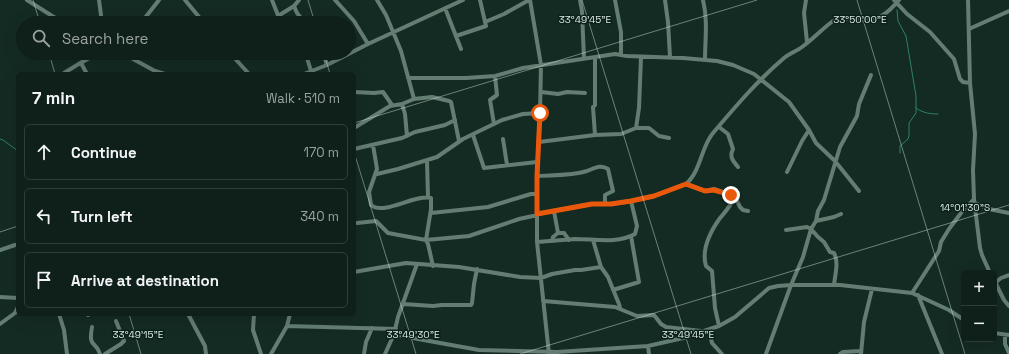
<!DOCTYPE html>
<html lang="en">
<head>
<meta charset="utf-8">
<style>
	body { margin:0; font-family:"Space Grotesk",sans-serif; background:#1d2d27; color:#f1f3f6 }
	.controls { position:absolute; right:12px; bottom:12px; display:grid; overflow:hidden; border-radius:6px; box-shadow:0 4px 16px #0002 }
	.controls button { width:36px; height:36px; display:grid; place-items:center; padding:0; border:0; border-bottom:1px solid #2f3e39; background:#0f201a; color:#f1f3f6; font:20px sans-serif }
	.stop { position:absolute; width:12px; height:12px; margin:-9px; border:3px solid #ea580c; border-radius:50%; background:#fff }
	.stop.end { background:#ea580c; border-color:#fff; box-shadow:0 1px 4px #0008 }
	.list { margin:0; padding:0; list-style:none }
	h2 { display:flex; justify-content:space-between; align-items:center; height:52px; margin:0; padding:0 16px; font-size:17px }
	h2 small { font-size:13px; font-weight:400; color:#9ba3a2 }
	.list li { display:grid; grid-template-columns:26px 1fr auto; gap:12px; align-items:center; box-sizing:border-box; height:56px; margin:0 8px 8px; padding:0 8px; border:1px solid #2f3e39; border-radius:6px }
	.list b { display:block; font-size:15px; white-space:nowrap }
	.list em { font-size:13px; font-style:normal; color:#9ba3a2 }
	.icon { flex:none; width:22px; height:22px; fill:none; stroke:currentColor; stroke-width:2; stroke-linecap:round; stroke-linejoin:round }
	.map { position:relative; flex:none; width:1009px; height:354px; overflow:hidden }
	.search { position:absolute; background:#0f201a; box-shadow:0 4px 16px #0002; left:16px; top:16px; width:340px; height:44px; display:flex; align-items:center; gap:10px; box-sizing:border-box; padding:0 14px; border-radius:22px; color:#9ba3a2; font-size:15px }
	.panel { position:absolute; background:#0f201a; box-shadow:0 4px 16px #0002; left:16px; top:72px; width:340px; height:244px; border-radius:6px }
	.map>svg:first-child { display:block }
</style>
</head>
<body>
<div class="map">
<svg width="1009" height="354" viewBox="0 0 1009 354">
	<rect width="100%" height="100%" fill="#142b23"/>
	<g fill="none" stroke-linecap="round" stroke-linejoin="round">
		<path stroke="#2c8266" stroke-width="1" d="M 897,10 L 898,21 L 906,36 L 916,96 L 916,113 L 909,123 L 909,136 L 908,139 L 900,146 L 900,153
			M 916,108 C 923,113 930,114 938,114
			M 0,139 L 3,140 L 18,151"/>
		<path stroke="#647d73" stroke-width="4" d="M 27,0 L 57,19 L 66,23
			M 99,0 L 102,23
			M 185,0 L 204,23
			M 272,0 L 281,23
			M 335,0 L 354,21 L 368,44
			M 377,0 L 386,15 L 401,51 L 414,99
			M 530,0 L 541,65 L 540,113 L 537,176 L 537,242 L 549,354
			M 580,0 L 582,11 L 584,59
			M 615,0 L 621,32 L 621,55
			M 665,0 L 668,22 L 670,57
			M 703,0 C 708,20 705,40 705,60
			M 806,0 L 804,13 L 807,42
			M 894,0 L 907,14 L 930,32 L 954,59 L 960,79 L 963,82 L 970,83
			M 968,0 L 970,83 L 975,134 L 973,170 L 974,199 L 980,248 L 982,255 L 990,273
			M 294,6 L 297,13 L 305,23
			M 445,8 L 461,49
			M 278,16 L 294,6 L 299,0
			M 485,22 L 504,14 L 529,0
			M 141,23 L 159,0
			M 969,29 L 1009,11
			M 456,36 L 486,26 L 480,0
			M 122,53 L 155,71 L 165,74
			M 230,53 L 249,74
			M 303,53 L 307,58 L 311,71
			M 323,53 L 327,65
			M 595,57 L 595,105 L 593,107 L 595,135
			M 64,73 L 82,62
			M 87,74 L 81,63 L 97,53
			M 304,74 L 327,65 L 368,44 L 463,0
			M 408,78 L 466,78 L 495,76 L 523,68 L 615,54 L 627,56 L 683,58 L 717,61 L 733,65 L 754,74 L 789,102 L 809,130 L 816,143 L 835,161 L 859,191
			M 354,92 L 374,93 L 383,92 L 392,105
			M 541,92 L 558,94 L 567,92 L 585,93
			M 402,104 L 405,114 L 407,136
			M 494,124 L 490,100 L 497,95 L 495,76
			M 719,127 L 728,134 L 733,149 C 729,157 733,161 738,167
			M 354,128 L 390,106 L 402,104 L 414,99 L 432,97 L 449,101 L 451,102 L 459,141
			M 636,128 L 649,128 L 659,136 L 669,138
			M 473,135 L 484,168 L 537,162
			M 503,139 L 507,165
			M 539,142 L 595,135 L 621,134 L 636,128 L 639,108 L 641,57
			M 373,145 L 377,169 L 369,192 L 371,205 C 384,216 414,194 431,198 L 431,209 L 426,240 L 469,236 L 519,219 L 533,216 L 542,213 L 592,204 L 611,204 L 631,201 L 654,196 L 686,184 C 701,171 701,147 713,133 C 735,107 758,80 784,58 C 790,53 797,51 802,47 C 813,39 822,29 833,21 C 842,17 851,19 861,20 C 878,22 889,12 899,0
			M 354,149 L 402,138 L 415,132 L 445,125 L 455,120
			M 427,161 L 428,197
			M 787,172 L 802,141 L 809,130
			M 377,174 L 398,169 L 437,157 L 463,139 L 502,120 L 523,114 L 540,113
			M 537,176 C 554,175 571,176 587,171 C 595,168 601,164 608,169 L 613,191 L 605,195 L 605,204
			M 686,184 L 705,191 L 714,189 L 731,195 L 736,199 L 740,207 L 743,210 L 748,211
			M 975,203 L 989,209 L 1009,213
			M 554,211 L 558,233
			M 431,213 L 488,207 L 531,194 L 537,194
			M 816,221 L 834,217 L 841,214
			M 357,223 L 376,221 L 388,233 L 426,240 L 428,244 L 433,266
			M 786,230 L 807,227 L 811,229 L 818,237 L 824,242 L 830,252 L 834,253 C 839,262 835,275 834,285
			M 593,240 L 601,267 L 608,277 L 619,304 L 620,308
			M 552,241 L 553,237 L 558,233 L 564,233 L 569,240
			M 537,242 C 550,241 563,240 575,239 C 595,239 617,244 635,234 L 637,226 L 631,201
			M 0,250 L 15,245
			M 354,272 L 406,263 L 459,267 L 520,277 L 541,278 L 552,274 L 575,270 L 581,270 L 601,267
			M 994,280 L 1004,300 L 1009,306
			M 995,283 L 1001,278 L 1009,275
			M 613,290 L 639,282 L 631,236
			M 912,293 L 939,251 L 941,242 L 949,229 L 961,213 L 974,199
			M 918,295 L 942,354
			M 0,297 L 18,298
			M 543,301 L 615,307 L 637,316 L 654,315 L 661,324 L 666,327 L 701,331
			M 403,304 L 433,306 L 442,305 L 471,305 L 472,303 L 474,284 L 477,269
			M 59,314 L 64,330 L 67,354
			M 188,314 L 205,346 L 206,354
			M 254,314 L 253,330 L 261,354
			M 88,315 L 89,314
			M 0,324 L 15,313 L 18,307
			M 287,326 L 396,329
			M 719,326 L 715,308 L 712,271 L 706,266 C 701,249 710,232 720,218 C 726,211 731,206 734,197
			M 92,327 C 88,349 96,340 100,354
			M 709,330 L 712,343 L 722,354
			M 994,333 L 1009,335
			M 394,334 L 418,339 L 479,350 L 557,352 L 648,346 L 683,338 L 719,326 L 735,317 L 769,288 L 778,286 L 791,285 L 840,285 L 912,293 L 949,310 L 964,320
			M 1005,335 L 1005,344 L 1009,353
			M 648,346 L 649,354
			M 105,354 L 121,344 L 124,341 L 116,321
			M 271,354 L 287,326 L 290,314
			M 364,354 L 366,342 L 372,328
			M 385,354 L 394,334 L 398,317 L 417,264
			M 766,354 L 791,285 L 803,257 L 811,229 L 816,221 L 818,211 L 824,200 L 840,147 L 857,116 L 859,104 L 871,75
			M 840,354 L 843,352 L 861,351
			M 861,354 L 864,322 L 872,289"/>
	</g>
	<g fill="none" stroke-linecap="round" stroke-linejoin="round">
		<path stroke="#ea580c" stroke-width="5" d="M 540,113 L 537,176 L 537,214 L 592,204 L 611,204 L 631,201 L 654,196 L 686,184 L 705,191 L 714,190 L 731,195"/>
	</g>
	<path fill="none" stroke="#dceae3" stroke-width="1" stroke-opacity="0.45" d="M 33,0 L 40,23M 308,0 L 315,23M 582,0 L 691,354M 857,0 L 965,354M 49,53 L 55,74M 324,53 L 330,74M 354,123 L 757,0M 354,152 L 416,354M 0,232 L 18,226M 129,314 L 141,354M 520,354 L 1009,205"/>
	<g font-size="10" text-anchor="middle" fill="#dceae3" stroke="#0a2119" stroke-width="3" stroke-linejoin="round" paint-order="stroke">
		<text x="585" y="23">33°49'45"E</text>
		<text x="860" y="23">33°50'00"E</text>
		<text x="965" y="211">14°01'30"S</text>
		<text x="138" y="338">33°49'15"E</text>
		<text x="413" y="338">33°49'30"E</text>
		<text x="688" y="338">33°49'45"E</text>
	</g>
</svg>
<div class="controls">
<button>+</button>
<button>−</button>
</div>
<div class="stop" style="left:540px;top:113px"></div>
<div class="stop end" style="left:731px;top:195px"></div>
<div class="search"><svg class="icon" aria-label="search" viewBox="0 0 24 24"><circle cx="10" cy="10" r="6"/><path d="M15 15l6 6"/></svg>Search here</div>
<section class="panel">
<h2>7 min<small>Walk · 510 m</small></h2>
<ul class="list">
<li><svg class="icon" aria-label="ahead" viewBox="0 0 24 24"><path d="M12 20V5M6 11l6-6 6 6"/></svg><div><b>Continue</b></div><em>170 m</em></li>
<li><svg class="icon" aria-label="left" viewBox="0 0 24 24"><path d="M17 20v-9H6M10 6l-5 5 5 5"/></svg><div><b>Turn left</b></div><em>340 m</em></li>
<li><svg class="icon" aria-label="arrive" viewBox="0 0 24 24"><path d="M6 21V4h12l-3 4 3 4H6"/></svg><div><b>Arrive at destination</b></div></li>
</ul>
</section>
</div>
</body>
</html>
